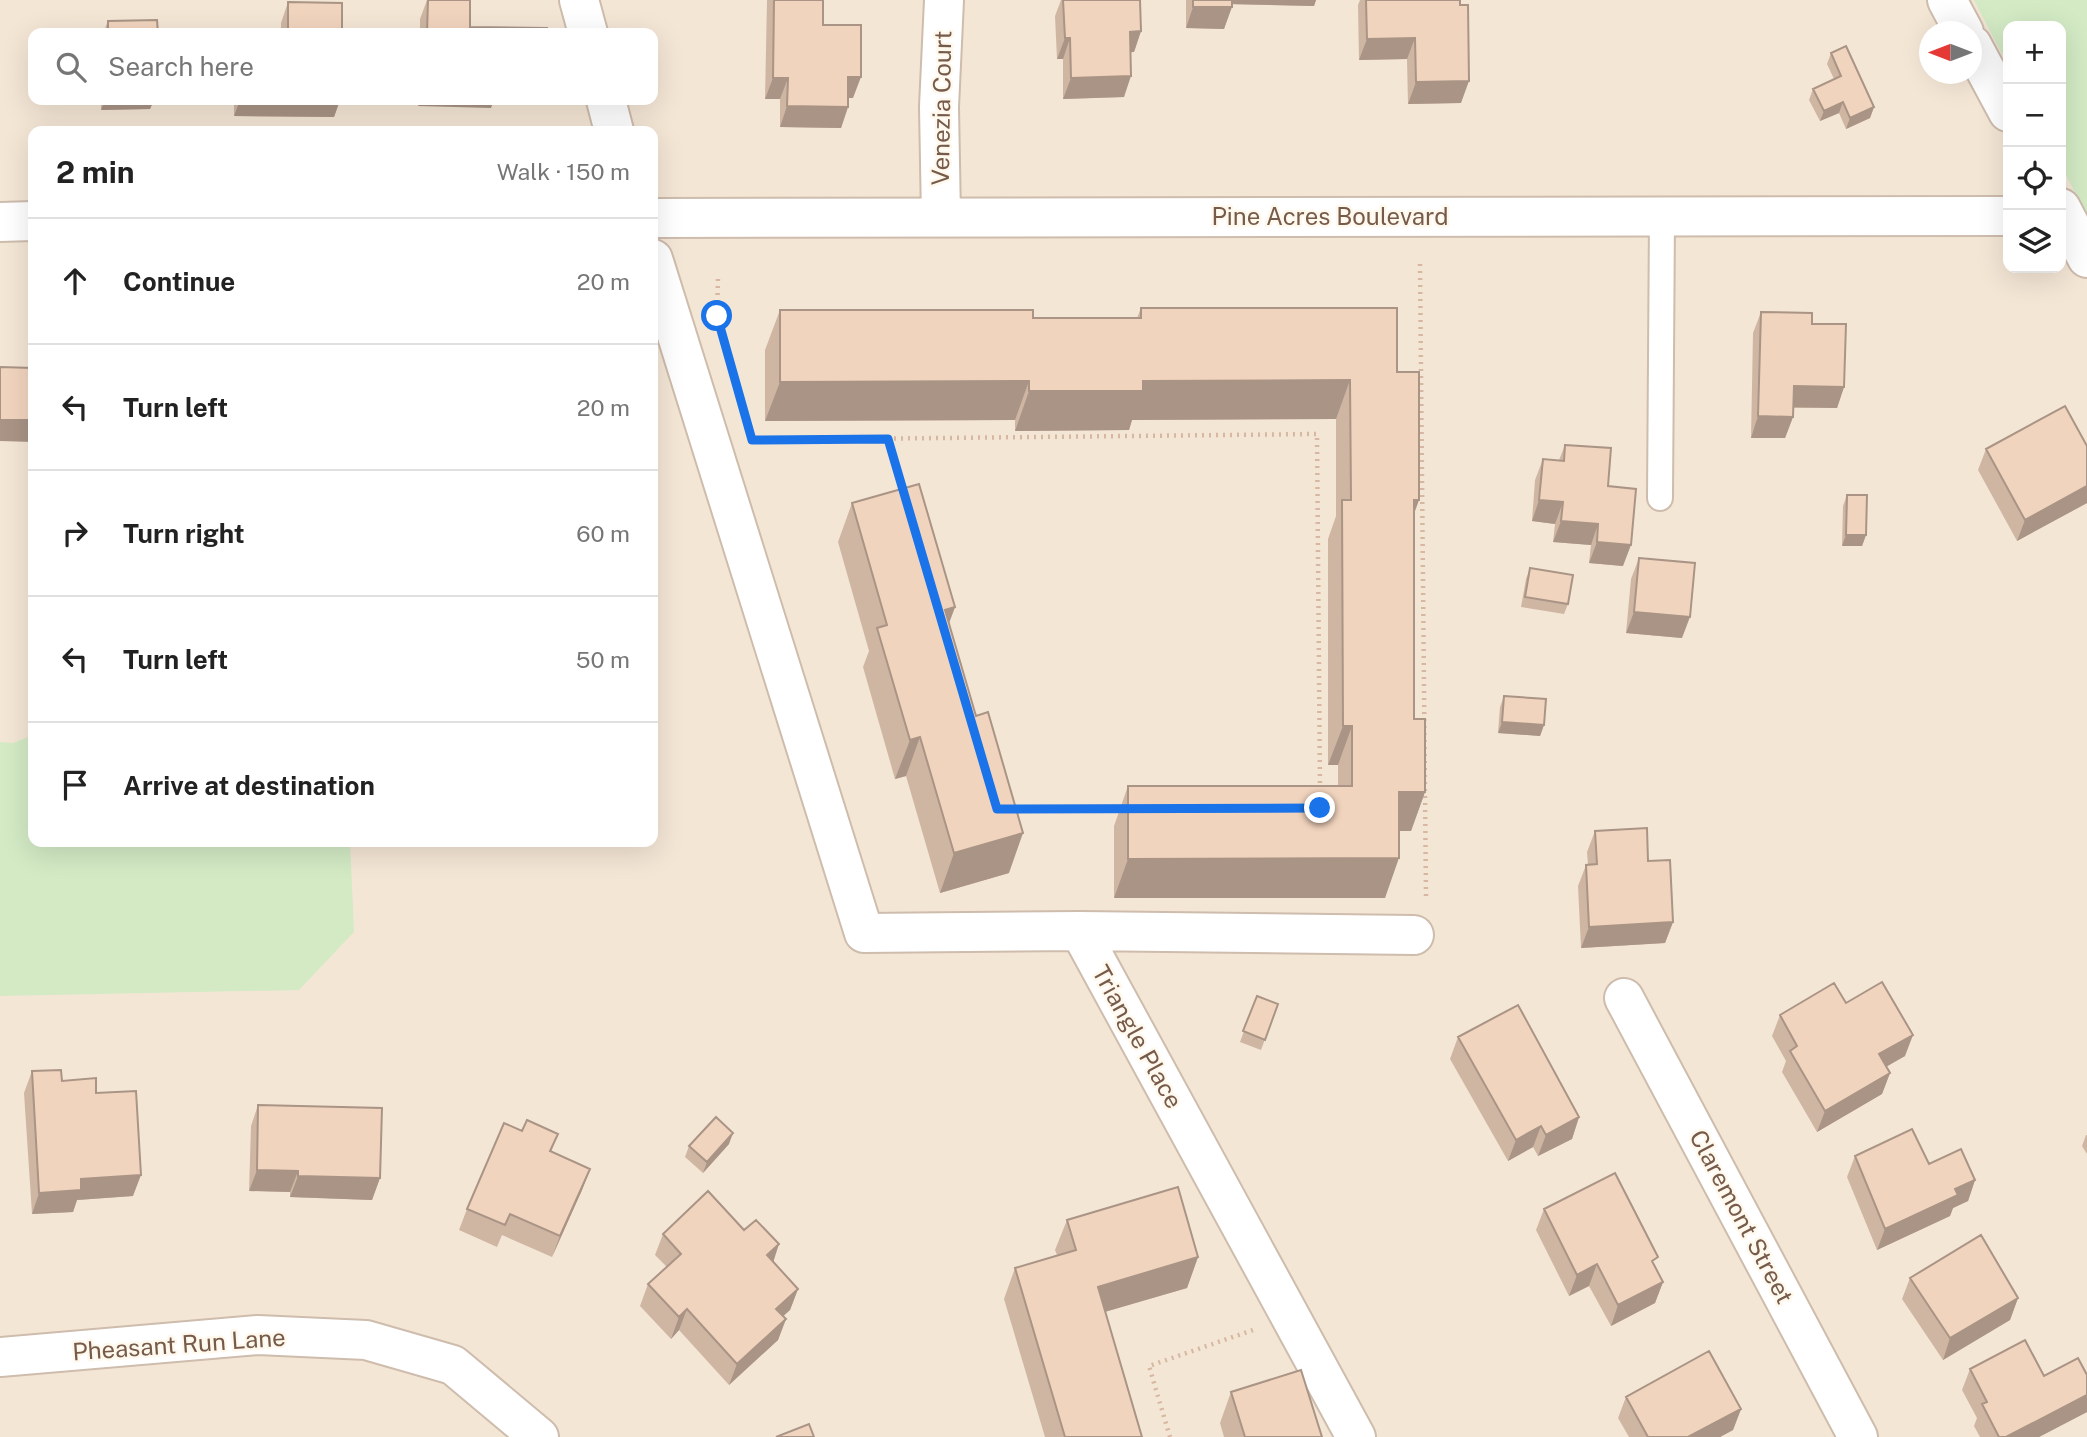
<!DOCTYPE html>
<html lang="en">
<head>
<meta charset="utf-8">
<style>
	body { margin:0; font-family:"Public Sans",sans-serif; background:#f6f6f6; color:#222 }
	.controls { position:absolute; right:21px; top:21px; display:grid; overflow:hidden; border-radius:14px; box-shadow:0 7px 28px #0002 }
	.controls button { width:63px; height:63px; display:grid; place-items:center; padding:0; border:0; border-bottom:2px solid #e0e0e0; background:#fff; color:#222; font:35px sans-serif }
	.compass { position:absolute; left:1919px; top:21px; width:63px; height:63px; border-radius:50%; background:#fff; box-shadow:0 7px 28px #0002; rotate:270deg }
	.stop { position:absolute; width:21px; height:21px; margin:-16px; border:5px solid #1a73e8; border-radius:50%; background:#fff }
	.stop.end { background:#1a73e8; border-color:#fff; box-shadow:0 2px 7px #0008 }
	.list { margin:0; padding:0; list-style:none }
	h2 { display:flex; justify-content:space-between; align-items:center; height:91px; margin:0; padding:0 28px; font-size:30px }
	h2 small { font-size:23px; font-weight:400; color:#767676 }
	.list li { display:grid; grid-template-columns:46px 1fr auto; gap:21px; align-items:center; box-sizing:border-box; height:126px; padding:0 28px; border-top:2px solid #e0e0e0 }
	.list b { display:block; font-size:26px; white-space:nowrap }
	.list em { font-size:23px; font-style:normal; color:#767676 }
	.icon { flex:none; width:38px; height:38px; fill:none; stroke:currentColor; stroke-width:2; stroke-linecap:round; stroke-linejoin:round }
	.map { position:relative; flex:none; width:2087px; height:1437px; overflow:hidden }
	.search { position:absolute; background:#fff; box-shadow:0 7px 28px #0002; left:28px; top:28px; width:630px; height:77px; display:flex; align-items:center; gap:18px; box-sizing:border-box; padding:0 24px; border-radius:14px; color:#767676; font-size:26px }
	.panel { position:absolute; background:#fff; box-shadow:0 7px 28px #0002; left:28px; top:126px; width:630px; height:721px; border-radius:14px }
	.map>svg:first-child { display:block }
</style>
</head>
<body>
<div class="map">
<svg width="2087" height="1437" viewBox="0 0 2087 1437">
	<rect width="100%" height="100%" fill="#fcf4e7"/>
	<path fill="#f4e6d5" fill-rule="evenodd" d="M 0,0 L 2087,0 L 2087,1437 L 0,1437 ZM 2008,26 L 2061,26 L 2061,268 L 2008,268 ZM 1930,32 L 1972,32 L 1972,74 L 1930,74 ZM 33,33 L 653,33 L 653,100 L 33,100 ZM 33,131 L 653,131 L 653,842 L 33,842 Z"/>
	<path fill="#d3eac5" d="M 1974,0 L 2087,0 L 2087,215 L 2061,166 L 2061,26 L 2008,26 L 2008,66 Z
		M 33,735 L 33,842 L 350,842 L 354,932 L 299,990 L 0,996 L 0,742 L 13,743 Z"/>
	<g fill="none" stroke-linecap="round" stroke-linejoin="round">
		<defs>
			<path id="service" d="M 1660,498 L 1662,217"/>
			<path id="minor" d="M 579,0 L 588,33
				M 1947,0 L 1964,32
				M 1972,45 L 2008,112
				M 606,100 L 614,131
				M 2061,208 L 2087,258
				M 941,217 L 939,107 L 944,0
				M 653,218 L 2008,216
				M 0,222 L 33,221
				M 653,259 L 864,933 L 1080,931
				M 1624,998 L 1858,1437
				M 0,1357 L 258,1335 L 366,1340 L 453,1365 L 539,1437
				M 1356,1437 L 1080,931 L 1414,935"/>
		</defs>
		<use href="#service" stroke="#cebcad" stroke-width="28"/>
		<use href="#minor" stroke="#cebcad" stroke-width="42"/>
		<path stroke="#d7b7a1" stroke-width="4.5" stroke-dasharray="2 5" stroke-linecap="butt" d="M 1420,264 L 1426,897
			M 717,316 L 718,278
			M 888,439 L 904,493
			M 754,440 L 1317,434 L 1320,790
			M 1012,809 L 1126,809
			M 1170,1437 L 1149,1366 L 1253,1330"/>
		<use href="#service" stroke="#fff" stroke-width="24"/>
		<use href="#minor" stroke="#fff" stroke-width="38"/>
	</g>
	<path fill="#cfb6a3" d="M 427,0 L 470,0 L 470,27 L 547,33 L 420,33 L 420,19 Z
		M 767,0 L 823,0 L 823,25 L 853,98 L 848,98 L 848,107 L 841,128 L 780,127 L 780,99 L 765,99 Z
		M 1061,0 L 1140,0 L 1141,31 L 1134,52 L 1131,52 L 1124,97 L 1063,99 L 1063,59 L 1057,59 L 1055,16 Z
		M 1186,0 L 1316,0 L 1314,6 L 1232,4 L 1224,29 L 1186,28 Z
		M 1360,0 L 1460,0 L 1461,103 L 1408,104 L 1407,59 L 1359,60 L 1358,5 Z
		M 288,2 L 342,33 L 281,33 L 281,23 Z
		M 108,21 L 158,33 L 103,33 Z
		M 1831,53 L 1874,107 L 1870,118 L 1846,129 L 1839,113 L 1820,121 L 1809,100 L 1813,89 L 1834,79 L 1827,64 Z
		M 101,100 L 154,100 L 150,109 L 101,110 Z
		M 234,100 L 340,100 L 334,117 L 234,116 Z
		M 1141,308 L 1397,372 L 1414,516 L 1414,719 L 1425,792 L 1411,831 L 1399,831 L 1385,898 L 1114,898 L 1114,826 L 1128,786 L 1338,786 L 1338,765 L 1328,765 L 1328,539 L 1336,516 L 1336,419 L 1132,420 L 1129,430 L 1015,431 L 1015,420 L 765,421 L 765,350 L 780,310 L 1033,318 L 1137,318 Z
		M 1761,312 L 1812,324 L 1844,387 L 1837,408 L 1793,408 L 1793,417 L 1785,438 L 1751,438 L 1753,333 Z
		M 1565,445 L 1608,486 L 1623,566 L 1589,563 L 1591,545 L 1553,542 L 1555,524 L 1532,521 L 1535,480 L 1543,459 L 1559,460 Z
		M 2087,446 L 2087,503 L 2017,541 L 1978,470 L 1986,449 Z
		M 1847,495 L 1866,535 L 1862,546 L 1842,546 L 1843,506 Z
		M 852,503 L 955,607 L 949,623 L 1009,873 L 940,893 L 906,776 L 895,779 L 863,667 L 869,651 L 838,542 Z
		M 1639,558 L 1682,638 L 1626,633 L 1631,579 Z
		M 1530,568 L 1568,604 L 1564,614 L 1521,607 L 1526,579 Z
		M 1504,696 L 1544,725 L 1540,736 L 1498,733 L 1500,707 Z
		M 1595,831 L 1648,861 L 1673,922 L 1665,943 L 1581,948 L 1578,886 L 1586,865 L 1588,865 L 1587,852 Z
		M 1257,996 L 1278,1004 L 1261,1050 L 1240,1042 Z
		M 1846,1003 L 1905,1056 L 1886,1066 L 1890,1073 L 1882,1094 L 1817,1132 L 1782,1072 L 1786,1061 L 1772,1036 L 1780,1015 Z
		M 1458,1037 L 1579,1117 L 1572,1139 L 1538,1156 L 1533,1147 L 1508,1161 L 1450,1059 Z
		M 32,1071 L 62,1081 L 96,1093 L 133,1196 L 77,1200 L 73,1212 L 32,1214 L 24,1093 Z
		M 258,1105 L 380,1178 L 372,1200 L 290,1197 L 290,1192 L 249,1191 L 251,1126 Z
		M 522,1131 L 558,1134 L 551,1152 L 590,1169 L 582,1190 L 552,1257 L 502,1235 L 497,1247 L 459,1230 L 467,1209 Z
		M 2086,1135 L 2087,1135 L 2087,1154 L 2082,1146 Z
		M 729,1144 L 703,1173 L 685,1157 L 689,1146 Z
		M 1855,1156 L 1929,1164 L 1975,1180 L 1968,1201 L 1953,1208 L 1950,1216 L 1877,1250 L 1847,1177 Z
		M 1544,1209 L 1655,1266 L 1663,1282 L 1655,1303 L 1611,1326 L 1589,1286 L 1569,1296 L 1536,1230 Z
		M 1067,1220 L 1198,1257 L 1187,1288 L 1105,1312 L 1142,1437 L 1045,1437 L 1004,1299 L 1015,1268 L 1057,1255 L 1055,1250 Z
		M 663,1234 L 773,1262 L 798,1289 L 790,1310 L 783,1316 L 786,1319 L 778,1340 L 729,1385 L 679,1330 L 671,1339 L 640,1306 L 648,1284 L 667,1267 L 655,1255 Z
		M 1910,1278 L 2018,1298 L 2010,1320 L 1943,1360 L 1902,1299 Z
		M 1970,1369 L 2044,1376 L 2087,1375 L 2087,1412 L 2039,1437 L 1980,1437 L 1974,1426 L 1977,1418 L 1962,1390 Z
		M 1231,1392 L 1322,1437 L 1224,1437 L 1220,1423 Z
		M 1626,1397 L 1741,1409 L 1733,1430 L 1720,1437 L 1629,1437 L 1618,1418 Z"/>
	<path fill="#a99485" d="M 1226,0 L 1316,0 L 1314,6 L 1225,4 Z
		M 1193,7 L 1232,7 L 1224,29 L 1186,28 Z
		M 1141,31 L 1134,52 L 1122,53 L 1130,32 Z
		M 1065,38 L 1070,38 L 1063,59 L 1057,59 Z
		M 1415,38 L 1407,59 L 1359,60 L 1367,39 Z
		M 1131,76 L 1124,97 L 1063,99 L 1071,78 Z
		M 848,77 L 861,77 L 853,98 L 841,98 Z
		M 773,78 L 788,78 L 780,99 L 765,99 Z
		M 1469,81 L 1461,103 L 1408,104 L 1416,82 Z
		M 105,100 L 154,100 L 150,109 L 101,110 Z
		M 240,100 L 340,100 L 334,117 L 234,116 Z
		M 362,100 L 403,100 L 403,101 L 362,101 Z
		M 420,100 L 494,100 L 491,108 L 418,106 Z
		M 1843,102 L 1839,113 L 1820,121 L 1824,111 Z
		M 787,106 L 848,107 L 841,128 L 780,127 Z
		M 1874,107 L 1870,118 L 1846,129 L 1850,118 Z
		M 1350,380 L 1336,419 L 1132,420 L 1129,430 L 1015,431 L 1029,391 L 1143,381 Z
		M 1029,381 L 1015,420 L 765,421 L 780,382 Z
		M 1794,386 L 1844,387 L 1837,408 L 1786,407 Z
		M 1758,416 L 1793,417 L 1785,438 L 1751,438 Z
		M 0,420 L 33,420 L 33,442 L 0,441 Z
		M 2087,486 L 2087,503 L 2017,541 L 2025,520 Z
		M 1414,500 L 1419,500 L 1405,539 Z
		M 1539,500 L 1563,502 L 1555,524 L 1532,521 Z
		M 1561,521 L 1598,524 L 1591,545 L 1553,542 Z
		M 1846,535 L 1866,535 L 1862,546 L 1842,546 Z
		M 1597,542 L 1631,545 L 1623,566 L 1589,563 Z
		M 955,607 L 940,647 L 945,610 Z
		M 1634,612 L 1690,617 L 1682,638 L 1626,633 Z
		M 1502,722 L 1544,725 L 1540,736 L 1498,733 Z
		M 1343,726 L 1352,726 L 1338,765 L 1328,765 Z
		M 920,737 L 906,776 L 895,779 L 910,740 Z
		M 1399,792 L 1425,792 L 1411,831 L 1385,831 Z
		M 1023,833 L 1009,873 L 940,893 L 954,853 Z
		M 1399,858 L 1385,898 L 1114,898 L 1128,859 Z
		M 1673,922 L 1665,943 L 1581,948 L 1589,927 Z
		M 1913,1035 L 1905,1056 L 1872,1075 L 1879,1054 Z
		M 1890,1073 L 1882,1094 L 1817,1132 L 1825,1111 Z
		M 1579,1117 L 1572,1139 L 1538,1156 L 1546,1135 Z
		M 1541,1126 L 1533,1147 L 1508,1161 L 1516,1140 Z
		M 733,1133 L 729,1144 L 703,1173 L 707,1162 Z
		M 590,1169 L 582,1190 L 552,1257 L 560,1236 Z
		M 257,1170 L 298,1171 L 290,1192 L 249,1191 Z
		M 141,1175 L 133,1196 L 77,1200 L 73,1212 L 32,1214 L 39,1193 L 81,1179 Z
		M 298,1176 L 380,1178 L 372,1200 L 290,1197 Z
		M 1975,1180 L 1968,1201 L 1953,1208 L 1950,1216 L 1877,1250 L 1885,1229 L 1955,1189 Z
		M 779,1244 L 772,1266 L 767,1255 Z
		M 1198,1257 L 1187,1288 L 1087,1317 L 1098,1287 Z
		M 1597,1264 L 1589,1286 L 1569,1296 L 1577,1275 Z
		M 1663,1282 L 1655,1303 L 1611,1326 L 1618,1305 Z
		M 798,1289 L 790,1310 L 768,1330 L 776,1309 Z
		M 2018,1298 L 2010,1320 L 1943,1360 L 1950,1338 Z
		M 687,1309 L 679,1330 L 671,1339 L 679,1317 Z
		M 786,1319 L 778,1340 L 729,1385 L 737,1364 Z
		M 2087,1395 L 2087,1412 L 2039,1437 L 2006,1437 Z
		M 1741,1409 L 1733,1430 L 1720,1437 L 1688,1437 Z"/>
	<path fill="#f1d4be" stroke="#a99485" stroke-width="2" d="M 428,0 L 470,0 L 470,27 L 547,28 L 547,33 L 427,33 Z
		M 774,0 L 823,0 L 823,25 L 861,25 L 861,77 L 848,77 L 848,107 L 787,106 L 788,78 L 773,78 Z
		M 1063,0 L 1140,0 L 1141,31 L 1130,32 L 1131,76 L 1071,78 L 1070,38 L 1065,38 Z
		M 1193,0 L 1232,0 L 1232,7 L 1193,7 Z
		M 1366,0 L 1460,0 L 1460,5 L 1468,5 L 1469,81 L 1416,82 L 1415,38 L 1367,39 Z
		M 288,2 L 342,3 L 342,33 L 243,33 L 288,33 Z
		M 157,20 L 158,33 L 108,33 L 108,21 Z
		M 366,30 L 407,30 L 407,33 L 366,33 Z
		M 1846,46 L 1874,107 L 1850,118 L 1843,102 L 1824,111 L 1813,89 L 1841,76 L 1831,53 Z
		M 1141,308 L 1397,308 L 1397,372 L 1419,372 L 1419,500 L 1414,500 L 1414,719 L 1425,719 L 1425,792 L 1399,792 L 1399,858 L 1128,859 L 1128,786 L 1352,786 L 1352,726 L 1343,726 L 1342,500 L 1351,500 L 1350,380 L 1143,381 L 1143,391 L 1029,391 L 1029,381 L 780,382 L 780,310 L 1033,310 L 1033,318 L 1141,318 Z
		M 1761,312 L 1812,313 L 1812,324 L 1846,324 L 1844,387 L 1794,386 L 1793,417 L 1758,416 Z
		M 0,367 L 33,368 L 33,420 L 0,420 Z
		M 2065,406 L 2087,446 L 2087,486 L 2025,520 L 1986,449 Z
		M 1565,445 L 1611,448 L 1608,486 L 1636,489 L 1631,545 L 1597,542 L 1598,524 L 1561,521 L 1563,502 L 1539,500 L 1543,459 L 1564,461 Z
		M 919,484 L 955,607 L 945,610 L 976,716 L 988,712 L 1023,833 L 954,853 L 920,737 L 910,740 L 877,628 L 887,625 L 852,503 Z
		M 1847,495 L 1867,495 L 1866,535 L 1846,535 Z
		M 1639,558 L 1695,563 L 1690,617 L 1634,612 Z
		M 1530,568 L 1573,575 L 1568,604 L 1525,597 Z
		M 1504,696 L 1546,699 L 1544,725 L 1502,722 Z
		M 1647,828 L 1648,861 L 1670,860 L 1673,922 L 1589,927 L 1586,865 L 1597,864 L 1595,831 Z
		M 1882,982 L 1913,1035 L 1879,1054 L 1890,1073 L 1825,1111 L 1790,1051 L 1797,1046 L 1780,1015 L 1834,983 L 1846,1003 Z
		M 1257,996 L 1278,1004 L 1265,1040 L 1243,1031 Z
		M 1518,1005 L 1579,1117 L 1546,1135 L 1541,1126 L 1516,1140 L 1458,1037 Z
		M 61,1070 L 62,1081 L 96,1078 L 96,1093 L 136,1091 L 141,1175 L 81,1179 L 81,1190 L 39,1193 L 32,1071 Z
		M 258,1105 L 382,1108 L 380,1178 L 298,1176 L 298,1171 L 257,1170 Z
		M 716,1117 L 733,1133 L 707,1162 L 689,1146 Z
		M 527,1120 L 558,1134 L 550,1151 L 590,1169 L 560,1236 L 510,1214 L 505,1225 L 467,1209 L 504,1123 L 522,1131 Z
		M 1912,1129 L 1929,1164 L 1961,1149 L 1975,1180 L 1955,1189 L 1958,1195 L 1885,1229 L 1855,1156 Z
		M 1615,1173 L 1658,1257 L 1652,1261 L 1663,1282 L 1618,1305 L 1597,1264 L 1577,1275 L 1544,1209 Z
		M 1178,1187 L 1198,1257 L 1098,1287 L 1142,1437 L 1065,1437 L 1015,1268 L 1076,1250 L 1067,1220 Z
		M 708,1191 L 744,1230 L 756,1220 L 779,1244 L 767,1255 L 798,1289 L 776,1309 L 786,1319 L 737,1364 L 687,1309 L 679,1317 L 648,1284 L 681,1254 L 663,1234 Z
		M 1981,1235 L 2018,1298 L 1950,1338 L 1910,1278 Z
		M 2025,1340 L 2044,1376 L 2078,1358 L 2087,1375 L 2087,1395 L 2006,1437 L 1999,1437 L 1982,1404 L 1987,1402 L 1970,1369 Z
		M 1709,1351 L 1741,1409 L 1688,1437 L 1648,1437 L 1626,1397 Z
		M 1301,1370 L 1322,1437 L 1245,1437 L 1231,1392 Z
		M 809,1424 L 814,1437 L 776,1437 Z"/>
	<g fill="none" stroke-linecap="round" stroke-linejoin="round">
		<path stroke="#1a73e8" stroke-width="9" d="M 717,316 L 752,440 L 888,439 L 997,809 L 1320,808"/>
	</g>
	<g text-anchor="middle" stroke-width="5" stroke-linejoin="round" paint-order="stroke">
		<g font-size="24" fill="#765b4b" stroke="#fff8ed">
			<text transform="translate(942 108) rotate(-89)" y="8">Venezia Court</text>
			<text x="1330" y="225">Pine Acres Boulevard</text>
			<text transform="translate(1137 1037) rotate(61)" y="8">Triangle Place</text>
			<text transform="translate(1741 1217) rotate(62)" y="8">Claremont Street</text>
			<text transform="translate(179 1345) rotate(-4)" y="8">Pheasant Run Lane</text>
		</g>
	</g>
</svg>
<div class="controls">
<button>+</button>
<button>−</button>
<button><svg class="icon" aria-label="locate" viewBox="0 0 24 24"><circle cx="12" cy="12" r="6"/><path d="M12 2v4M12 18v4M2 12h4M18 12h4"/></svg></button>
<button><svg class="icon" aria-label="layers" viewBox="0 0 24 24"><path d="M12 4l9 5-9 5-9-5zM3 14l9 5 9-5"/></svg></button>
</div>
<svg class="compass" viewBox="-18 -18 36 36"><path d="M0-13l5 13h-10z" fill="#e53935"/><path d="M0 13l5-13h-10z" fill="#767676"/></svg>
<div class="stop" style="left:717px;top:316px"></div>
<div class="stop end" style="left:1320px;top:808px"></div>
<div class="search"><svg class="icon" aria-label="search" viewBox="0 0 24 24"><circle cx="10" cy="10" r="6"/><path d="M15 15l6 6"/></svg>Search here</div>
<section class="panel">
<h2>2 min<small>Walk · 150 m</small></h2>
<ul class="list">
<li><svg class="icon" aria-label="ahead" viewBox="0 0 24 24"><path d="M12 20V5M6 11l6-6 6 6"/></svg><div><b>Continue</b></div><em>20 m</em></li>
<li><svg class="icon" aria-label="left" viewBox="0 0 24 24"><path d="M17 20v-9H6M10 6l-5 5 5 5"/></svg><div><b>Turn left</b></div><em>20 m</em></li>
<li><svg class="icon" aria-label="right" viewBox="0 0 24 24"><path d="M7 20v-9h11M14 6l5 5-5 5"/></svg><div><b>Turn right</b></div><em>60 m</em></li>
<li><svg class="icon" aria-label="left" viewBox="0 0 24 24"><path d="M17 20v-9H6M10 6l-5 5 5 5"/></svg><div><b>Turn left</b></div><em>50 m</em></li>
<li><svg class="icon" aria-label="arrive" viewBox="0 0 24 24"><path d="M6 21V4h12l-3 4 3 4H6"/></svg><div><b>Arrive at destination</b></div></li>
</ul>
</section>
</div>
</body>
</html>
